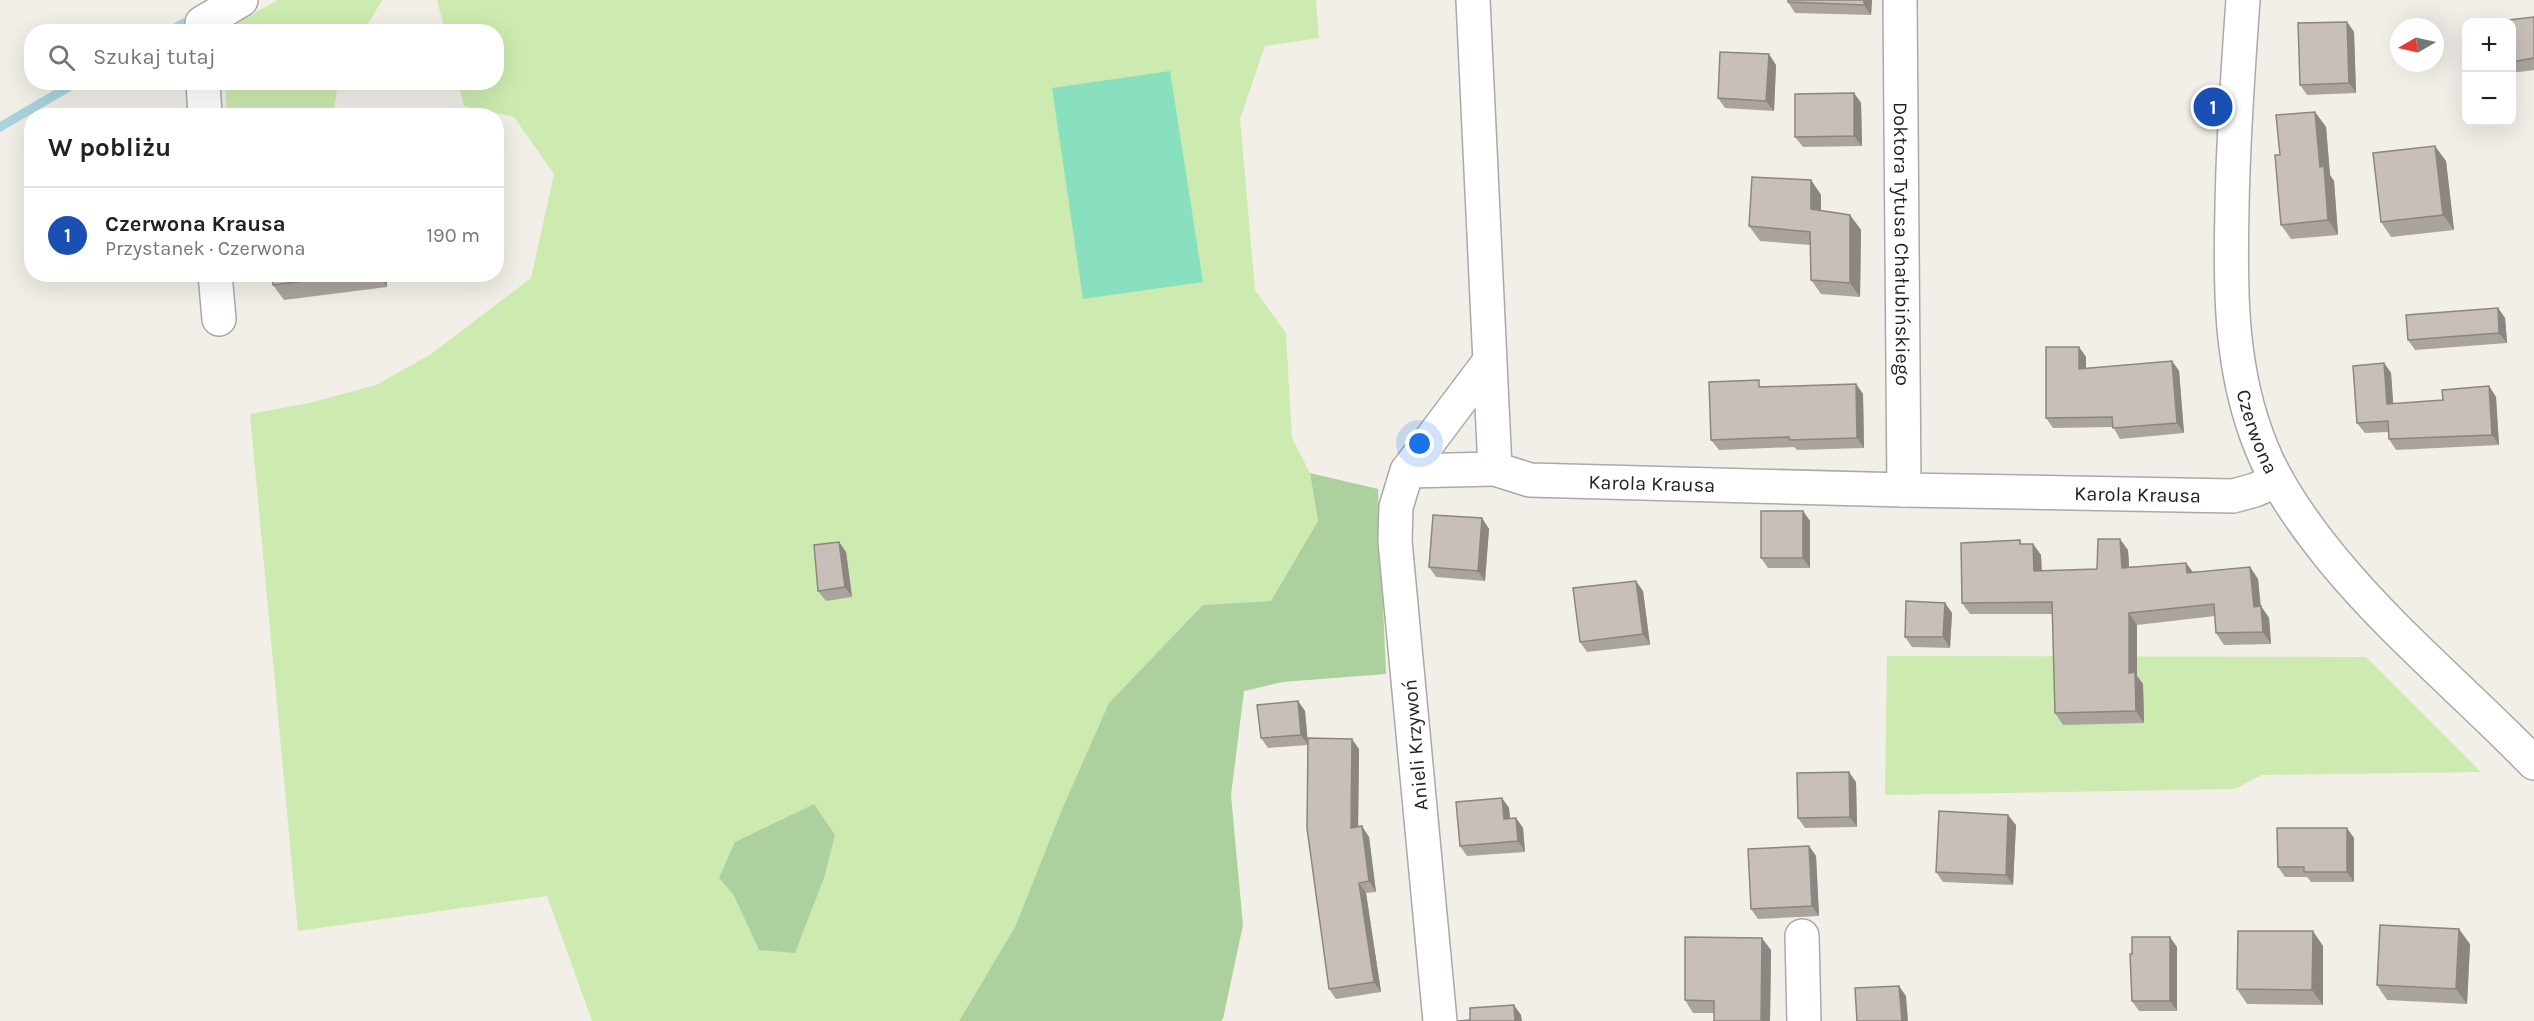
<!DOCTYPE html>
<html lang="pl">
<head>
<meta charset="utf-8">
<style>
	body { margin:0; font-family:Karla,sans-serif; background:#f2f2f2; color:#222 }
	.controls { position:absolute; right:18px; top:18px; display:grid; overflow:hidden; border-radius:12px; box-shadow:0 6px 24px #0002 }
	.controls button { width:54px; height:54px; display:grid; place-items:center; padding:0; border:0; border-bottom:2px solid #e0e0e0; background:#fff; color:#222; font:30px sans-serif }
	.compass { position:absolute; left:2390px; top:18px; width:54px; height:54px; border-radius:50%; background:#fff; box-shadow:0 6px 24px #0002; rotate:261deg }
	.you { position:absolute; left:1420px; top:444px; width:21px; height:21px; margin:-15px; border:4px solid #fff; border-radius:50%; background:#1a73e8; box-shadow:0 0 0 9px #1a73e833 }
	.badge { display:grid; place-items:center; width:39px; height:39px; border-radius:50%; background:#d40000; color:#fff; font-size:20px; font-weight:700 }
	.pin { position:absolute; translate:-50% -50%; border:3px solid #fff; box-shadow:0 2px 6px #0006 }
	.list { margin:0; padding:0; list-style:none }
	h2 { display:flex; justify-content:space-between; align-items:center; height:78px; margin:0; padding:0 24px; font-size:26px }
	h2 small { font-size:20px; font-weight:400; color:#767676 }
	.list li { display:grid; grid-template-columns:39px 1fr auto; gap:18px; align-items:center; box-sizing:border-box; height:96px; padding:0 24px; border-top:2px solid #e0e0e0 }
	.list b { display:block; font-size:22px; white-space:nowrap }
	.list p { margin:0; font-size:20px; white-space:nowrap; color:#767676 }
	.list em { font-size:20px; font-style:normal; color:#767676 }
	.icon { flex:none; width:33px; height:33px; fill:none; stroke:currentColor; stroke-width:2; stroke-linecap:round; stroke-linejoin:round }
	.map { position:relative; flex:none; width:2534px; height:1021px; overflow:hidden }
	.search { position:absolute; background:#fff; box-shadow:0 6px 24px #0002; left:24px; top:24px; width:480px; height:66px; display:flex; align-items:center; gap:15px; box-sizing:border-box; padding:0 21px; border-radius:24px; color:#767676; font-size:22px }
	.panel { position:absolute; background:#fff; box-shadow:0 6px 24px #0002; left:24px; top:108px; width:480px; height:174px; border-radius:24px }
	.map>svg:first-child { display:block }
</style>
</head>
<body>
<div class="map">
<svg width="2534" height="1021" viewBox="0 0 2534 1021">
	<rect width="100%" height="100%" fill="#f2efe9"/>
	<path fill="#cdebb0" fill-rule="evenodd" d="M 278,0 L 382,0 L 364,31 L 222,31 Z
		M 437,0 L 1316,0 L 1319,38 L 1265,46 L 1240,119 L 1255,290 L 1286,333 L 1292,438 L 1310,473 L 1318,521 L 1271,602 L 1203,605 L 1060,814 L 1015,927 L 959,1021 L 592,1021 L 547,896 L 298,931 L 250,414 L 309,403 L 376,385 L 431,354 L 531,278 L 554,174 L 514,117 L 464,106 L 458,83 L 496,82 L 496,32 L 445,31 ZM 735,842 L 759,950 L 733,894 Z
		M 225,83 L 225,82 L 338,83 L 333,116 L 227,115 Z
		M 1887,656 L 2366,657 L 2481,772 L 2262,775 L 2235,789 L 1885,795 Z"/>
	<path fill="#add19e" d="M 1310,473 L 1378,489 L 1386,674 L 1283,682 L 1244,691 L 1231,795 L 1243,925 L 1223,1019 L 1221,1021 L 959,1021 L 1015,927 L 1060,814 L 1109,703 L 1203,605 L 1271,601 L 1318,521 Z
		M 814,804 L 835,835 L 824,878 L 795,953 L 759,950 L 733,894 L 719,878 L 735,842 Z"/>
	<path fill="#88e0be" d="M 1170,71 L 1203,282 L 1083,299 L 1052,88 Z"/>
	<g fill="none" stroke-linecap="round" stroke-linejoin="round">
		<path stroke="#aad3df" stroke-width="9" d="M 168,32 L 184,23
			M 0,127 L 77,82"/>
		<defs>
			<g id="minor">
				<path id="s1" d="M 1473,0 L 1495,469 L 1530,480 L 1904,490 L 2233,496 L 2255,490 L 2277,480"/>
				<path id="s2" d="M 1900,0 L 1904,490"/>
				<path id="s3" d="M 2243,0 C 2238,69 2233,139 2232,208 C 2230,291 2230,372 2262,449 C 2278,489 2306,527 2333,560 C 2393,633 2468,695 2534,763"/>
				<path d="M 202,23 L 241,0"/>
				<path d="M 203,82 L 205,116"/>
				<path d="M 215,274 L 219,319"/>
				<path d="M 1407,471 L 1495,469"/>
				<path d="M 1802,936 L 1804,1021"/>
				<path d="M 1440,1021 L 1395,541 L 1396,507 L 1407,471 L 1489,362"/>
			</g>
		</defs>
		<use href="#minor" stroke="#a9a9a9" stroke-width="36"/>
		<use href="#minor" stroke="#fff" stroke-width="33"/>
	</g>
	<path fill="#aba49e" d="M 1872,0 L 1871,15 L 1795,13 L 1788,2 Z
		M 2534,17 L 2534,70 L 2511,73 L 2511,22 Z
		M 2347,22 L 2354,32 L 2356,93 L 2307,95 L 2300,85 Z
		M 1776,65 L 1774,111 L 1725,108 L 1718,98 Z
		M 1854,93 L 1861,103 L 1862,146 L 1803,147 L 1795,137 Z
		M 2315,112 L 2326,127 L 2330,175 L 2334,181 L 2338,235 L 2291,239 L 2281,225 L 2280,155 Z
		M 2446,161 L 2454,230 L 2391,237 L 2381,222 Z
		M 1811,180 L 1821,195 L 1821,211 L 1850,215 L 1861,230 L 1860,297 L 1821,294 L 1811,280 L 1810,245 L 1760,241 L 1749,226 Z
		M 272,274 L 386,274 L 387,287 L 284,300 L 273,285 Z
		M 2498,308 L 2505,318 L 2507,343 L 2415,350 L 2408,340 Z
		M 2079,347 L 2086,357 L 2086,368 L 2172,361 L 2179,371 L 2184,433 L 2120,439 L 2113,427 L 2053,428 L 2046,418 Z
		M 2384,363 L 2391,373 L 2393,404 L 2443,400 L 2489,386 L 2496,397 L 2499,445 L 2396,450 L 2389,439 L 2388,432 L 2365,433 L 2357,423 Z
		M 1856,384 L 1863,394 L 1864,448 L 1797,450 L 1794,447 L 1719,450 L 1711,440 L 1764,387 Z
		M 1803,511 L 1810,521 L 1810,568 L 1768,568 L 1761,558 Z
		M 1482,518 L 1489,529 L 1485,581 L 1436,577 L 1429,567 Z
		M 2020,540 L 2022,544 L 2033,544 L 2041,555 L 2042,571 L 2097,569 L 2128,550 L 2129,567 L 2186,563 L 2193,572 L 2250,567 L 2258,579 L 2261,606 L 2269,618 L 2271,644 L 2224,645 L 2216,633 L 2215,616 L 2137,625 L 2137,676 L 2143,684 L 2144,723 L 2063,725 L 2055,713 L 2053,614 L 1970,614 L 1962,603 Z
		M 839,542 L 846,552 L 852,597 L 826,601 L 818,591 Z
		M 1643,591 L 1650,645 L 1587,652 L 1580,642 Z
		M 1945,603 L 1952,613 L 1950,648 L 1912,647 L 1905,637 Z
		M 1298,701 L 1305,711 L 1308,745 L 1359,749 L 1358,827 L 1369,837 L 1376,892 L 1366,893 L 1381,992 L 1336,999 L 1329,989 L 1308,745 L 1268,748 L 1261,738 Z
		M 1856,782 L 1857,827 L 1805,828 L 1798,818 Z
		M 1502,798 L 1509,808 L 1510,818 L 1516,818 L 1523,828 L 1525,852 L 1467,856 L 1460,846 Z
		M 2016,825 L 2013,885 L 1943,882 L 1936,872 Z
		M 2354,838 L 2354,882 L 2311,882 L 2307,877 L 2285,877 L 2278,867 Z
		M 1809,846 L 1816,856 L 1819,916 L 1758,919 L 1751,909 Z
		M 2470,944 L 2467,1004 L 2387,1000 L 2377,985 Z
		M 2323,946 L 2323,1005 L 2247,1004 L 2237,989 Z
		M 2177,947 L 2177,1011 L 2139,1011 L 2132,1001 Z
		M 1771,950 L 1770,1021 L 1714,1021 L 1714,1013 L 1693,1013 L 1685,1000 Z"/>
	<path fill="#8b8681" d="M 1864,0 L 1872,0 L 1871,15 L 1864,5 Z
		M 2347,22 L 2354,32 L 2356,93 L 2349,83 Z
		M 1769,54 L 1776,65 L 1774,111 L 1766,101 Z
		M 1854,93 L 1861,103 L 1862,146 L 1854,136 Z
		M 2315,112 L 2326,127 L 2330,175 L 2334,181 L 2338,235 L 2328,220 L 2320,167 Z
		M 2435,146 L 2446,161 L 2454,230 L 2443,215 Z
		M 1811,180 L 1821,195 L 1821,224 L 1811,209 Z
		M 1850,215 L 1861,230 L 1860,297 L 1850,283 Z
		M 378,274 L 386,274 L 387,287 Z
		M 2498,308 L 2505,318 L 2507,343 L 2499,333 Z
		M 2079,347 L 2086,357 L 2086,379 L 2079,369 Z
		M 2172,361 L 2179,371 L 2184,433 L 2177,423 Z
		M 2384,363 L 2391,373 L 2394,414 L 2387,404 Z
		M 1856,384 L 1863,394 L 1864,448 L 1857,438 Z
		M 2489,386 L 2496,397 L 2499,445 L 2492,435 Z
		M 1803,511 L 1810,521 L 1810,568 L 1803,558 Z
		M 1482,518 L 1489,529 L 1485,581 L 1478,571 Z
		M 2120,539 L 2128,550 L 2130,580 L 2122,568 Z
		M 839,542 L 846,552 L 852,597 L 845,587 Z
		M 2033,544 L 2041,555 L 2042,583 L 2034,571 Z
		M 2186,563 L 2194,574 L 2187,573 Z
		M 2250,567 L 2258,579 L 2261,614 L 2261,606 L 2269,618 L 2271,644 L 2263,632 L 2254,607 Z
		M 1636,581 L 1643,591 L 1650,645 L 1643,634 Z
		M 1945,603 L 1952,613 L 1950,648 L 1943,637 Z
		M 2129,613 L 2137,625 L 2137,676 L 2143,684 L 2144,723 L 2136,711 L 2129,673 Z
		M 1298,701 L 1305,711 L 1308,745 L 1301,735 Z
		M 1352,739 L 1359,749 L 1358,838 L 1351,828 Z
		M 1849,772 L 1856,782 L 1857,827 L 1850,817 Z
		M 1502,798 L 1509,808 L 1511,829 L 1504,819 Z
		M 2008,815 L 2016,825 L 2013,885 L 2006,875 Z
		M 1516,818 L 1523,828 L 1525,852 L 1518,841 Z
		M 1362,826 L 1369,837 L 1376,892 L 1369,881 Z
		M 2347,828 L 2354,838 L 2354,882 L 2347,872 Z
		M 1809,846 L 1816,856 L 1819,916 L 1812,906 Z
		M 1359,883 L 1366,893 L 1381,992 L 1374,982 Z
		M 2459,929 L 2470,944 L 2467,1004 L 2456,989 Z
		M 2313,931 L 2323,946 L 2323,1005 L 2312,990 Z
		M 2170,937 L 2177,947 L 2177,1011 L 2170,1001 Z
		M 1762,938 L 1771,950 L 1770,1021 L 1761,1021 Z
		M 1899,986 L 1906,996 L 1908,1021 L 1902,1021 Z
		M 1514,1005 L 1521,1015 L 1522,1021 L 1515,1021 Z"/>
	<path fill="#c7bfb8" stroke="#8b8681" stroke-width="1.5" d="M 1788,0 L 1864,0 L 1864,5 L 1788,2 Z
		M 2534,17 L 2534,58 L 2511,62 L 2511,22 L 2491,22 Z
		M 2347,22 L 2349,83 L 2300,85 L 2298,23 Z
		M 1720,52 L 1769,54 L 1766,101 L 1718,98 Z
		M 1854,93 L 1854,136 L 1795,137 L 1795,94 Z
		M 2315,112 L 2320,167 L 2324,166 L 2328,220 L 2281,225 L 2275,155 L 2280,155 L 2276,115 Z
		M 2435,146 L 2443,215 L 2381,222 L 2373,153 Z
		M 1752,177 L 1811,180 L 1811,209 L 1850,215 L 1850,283 L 1811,280 L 1810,232 L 1749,226 Z
		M 272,274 L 359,274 L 273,285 Z
		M 2498,308 L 2499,333 L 2408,340 L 2406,315 Z
		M 2046,347 L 2079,347 L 2079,369 L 2172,361 L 2177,423 L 2113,428 L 2112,417 L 2046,418 Z
		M 2384,363 L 2387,404 L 2443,400 L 2442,390 L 2489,386 L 2492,435 L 2389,439 L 2388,421 L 2357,423 L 2353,366 Z
		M 1759,380 L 1759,387 L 1856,384 L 1857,438 L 1790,440 L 1789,437 L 1711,440 L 1709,382 Z
		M 1761,511 L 1803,511 L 1803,558 L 1761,558 Z
		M 1433,515 L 1482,518 L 1478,571 L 1429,567 Z
		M 2098,539 L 2120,539 L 2122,568 L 2186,563 L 2187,573 L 2250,567 L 2254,607 L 2261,606 L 2263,632 L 2216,633 L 2214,604 L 2129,613 L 2129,673 L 2135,672 L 2136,711 L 2055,713 L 2052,602 L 1962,603 L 1961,543 L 2020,540 L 2020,544 L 2033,544 L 2034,571 L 2097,569 Z
		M 839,542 L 845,587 L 818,591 L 814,545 Z
		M 1636,581 L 1643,634 L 1580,642 L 1573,588 Z
		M 1906,601 L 1945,603 L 1943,637 L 1905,637 Z
		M 1298,701 L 1301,735 L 1261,738 L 1257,705 Z
		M 1308,738 L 1352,739 L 1351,828 L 1362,826 L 1369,881 L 1359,883 L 1374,982 L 1329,989 L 1307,828 Z
		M 1849,772 L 1850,817 L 1798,818 L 1797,773 Z
		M 1502,798 L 1504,819 L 1516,818 L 1518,841 L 1460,846 L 1456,802 Z
		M 1939,811 L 2008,815 L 2006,875 L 1936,872 Z
		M 2277,828 L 2347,828 L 2347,872 L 2304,872 L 2304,867 L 2278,867 Z
		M 1809,846 L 1812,906 L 1751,909 L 1748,849 Z
		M 2380,925 L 2459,929 L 2456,989 L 2377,985 Z
		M 2238,931 L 2313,931 L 2312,990 L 2237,989 Z
		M 1685,937 L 1762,938 L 1761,1021 L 1714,1021 L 1714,1001 L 1685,1000 Z
		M 2132,937 L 2170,937 L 2170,1001 L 2132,1001 L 2130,954 L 2132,954 Z
		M 1899,986 L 1902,1021 L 1857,1021 L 1855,988 Z
		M 1514,1005 L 1515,1021 L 1458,1021 L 1470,1020 L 1470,1008 Z"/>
	<g text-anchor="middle" stroke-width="5" stroke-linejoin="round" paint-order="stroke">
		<g font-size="20" fill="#222" stroke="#fff">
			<text dy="7" stroke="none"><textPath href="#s2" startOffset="244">Doktora Tytusa Chałubińskiego</textPath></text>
			<text dy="7" stroke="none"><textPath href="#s3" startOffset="435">Czerwona</textPath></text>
			<text dy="7" stroke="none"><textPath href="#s1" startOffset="628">Karola Krausa</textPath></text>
			<text dy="7" stroke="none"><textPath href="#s1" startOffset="1114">Karola Krausa</textPath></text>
			<text transform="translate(1415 745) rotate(-95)" y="7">Anieli Krzywoń</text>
		</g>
	</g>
</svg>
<div class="controls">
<button>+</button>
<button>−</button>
</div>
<svg class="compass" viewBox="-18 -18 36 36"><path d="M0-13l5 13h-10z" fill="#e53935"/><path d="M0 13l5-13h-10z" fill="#767676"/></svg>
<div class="you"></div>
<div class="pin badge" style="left:2213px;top:107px;background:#1a4fb4">1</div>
<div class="search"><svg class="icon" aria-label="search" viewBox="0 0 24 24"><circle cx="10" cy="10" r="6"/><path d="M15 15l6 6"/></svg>Szukaj tutaj</div>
<section class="panel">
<h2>W pobliżu<small></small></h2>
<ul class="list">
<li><span class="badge" style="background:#1a4fb4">1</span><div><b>Czerwona Krausa</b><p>Przystanek · Czerwona</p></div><em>190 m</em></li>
</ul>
</section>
</div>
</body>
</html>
